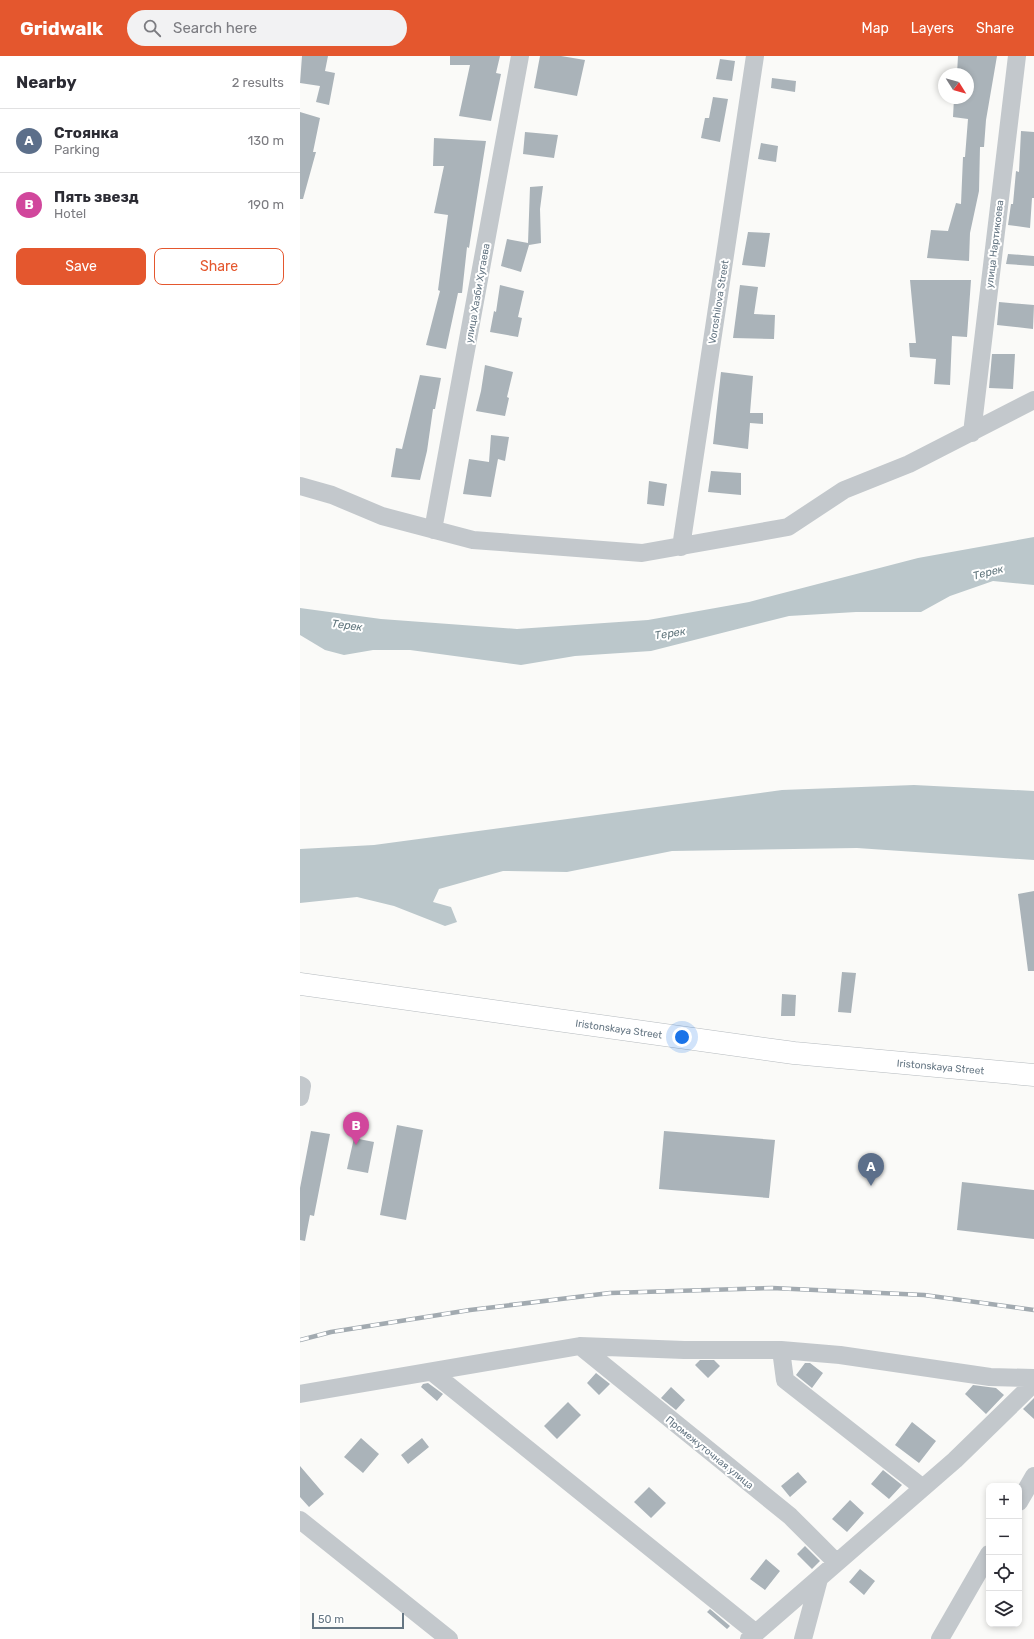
<!DOCTYPE html>
<html lang="en">
<head>
<meta charset="utf-8">
<style>
	body { margin:0; font-family:Rubik,sans-serif; background:#f2f2f3; color:#2b2b33 }
	.controls { position:absolute; right:12px; bottom:12px; display:grid; overflow:hidden; border-radius:8px; box-shadow:0 2px 6px #0003 }
	.controls button { width:36px; height:36px; display:grid; place-items:center; padding:0; border:0; border-bottom:1px solid #e1e1e2; background:#fff; color:#2b2b33; font:20px sans-serif }
	.compass { position:absolute; left:638px; top:12px; width:36px; height:36px; border-radius:50%; background:#fff; box-shadow:0 2px 6px #0003; rotate:127deg }
	.scale { position:absolute; left:12px; bottom:10px; width:92px; box-sizing:border-box; padding-left:4px; border:2px solid #657683; border-top:0; font-size:11px; line-height:14px; white-space:nowrap; color:#657683; -webkit-text-stroke:3px #fff; paint-order:stroke }
	.you { position:absolute; left:382px; top:981px; width:14px; height:14px; margin:-10px; border:3px solid #fff; border-radius:50%; background:#1a73e8; box-shadow:0 0 0 6px #1a73e833 }
	.badge { display:grid; place-items:center; width:26px; height:26px; border-radius:50%; background:#e4572e; color:#fff; font-size:13px; font-weight:700 }
	.pin { position:absolute; translate:-50% -33px; filter:drop-shadow(0 1px 2px #0008) }
	.pin::after { content:''; position:absolute; top:21px; width:14px; height:12px; background:inherit; clip-path:polygon(0 0,100% 0,50% 100%) }
	.list { margin:0; padding:0; list-style:none }
	h2 { display:flex; justify-content:space-between; align-items:center; height:52px; margin:0; padding:0 16px; font-size:17px }
	h2 small { font-size:13px; font-weight:400; color:#7c7c81 }
	.list li { display:grid; grid-template-columns:26px 1fr auto; gap:12px; align-items:center; box-sizing:border-box; height:64px; padding:0 16px; border-top:1px solid #e1e1e2 }
	.list b { display:block; font-size:15px; white-space:nowrap }
	.list p { margin:0; font-size:13px; white-space:nowrap; color:#7c7c81 }
	.list em { font-size:13px; font-style:normal; color:#7c7c81 }
	.actions { display:flex; gap:8px; padding:12px 16px }
	.actions a { flex:1; padding:9px 0; border:1px solid #e4572e; border-radius:8px; text-align:center; font-size:14px; color:#e4572e }
	.actions .main { background:#e4572e; color:#fff }
	.icon { flex:none; width:22px; height:22px; fill:none; stroke:currentColor; stroke-width:2; stroke-linecap:round; stroke-linejoin:round }
	.map { position:relative; flex:none; width:734px; height:1583px; overflow:hidden }
	header { display:flex; align-items:center; gap:24px; box-sizing:border-box; height:56px; padding:0 20px; background:#e4572e; color:#fff }
	header strong { font-size:19px }
	nav { display:flex; gap:22px; margin-inline-start:auto; font-size:14px }
	.search { width:280px; height:36px; background:#f2f2f3; display:flex; align-items:center; gap:10px; box-sizing:border-box; padding:0 14px; border-radius:22px; color:#7c7c81; font-size:15px }
	main { display:flex }
	aside { flex:1; background:#fff }
	.map>svg:first-child { display:block }
</style>
</head>
<body>
<header>
<strong>Gridwalk</strong>
<div class="search"><svg class="icon" aria-label="search" viewBox="0 0 24 24"><circle cx="10" cy="10" r="6"/><path d="M15 15l6 6"/></svg>Search here</div>
<nav><a>Map</a><a>Layers</a><a>Share</a></nav>
</header>
<main>
<aside>
<h2>Nearby<small>2 results</small></h2>
<ul class="list">
<li><span class="badge" style="background:#5c6f8a">A</span><div><b>Стоянка</b><p>Parking</p></div><em>130 m</em></li>
<li><span class="badge" style="background:#d1479c">B</span><div><b>Пять звезд</b><p>Hotel</p></div><em>190 m</em></li>
</ul>
<div class="actions"><a class="main">Save</a><a>Share</a></div>
</aside>
<div class="map">
<svg width="734" height="1583" viewBox="0 0 734 1583">
	<rect width="100%" height="100%" fill="#fafaf8"/>
	<path fill="#bbc7cb" d="M 734,481 L 734,529 L 693,525 L 650,540 L 621,556 L 556,556 L 489,560 L 351,595 L 275,600 L 221,609 L 110,594 L 73,594 L 44,599 L 25,594 L 0,579 L 0,552 L 81,563 L 217,573 L 348,564 L 449,546 L 618,502 Z
		M 614,729 L 734,735 L 734,804 L 557,792 L 372,795 L 267,816 L 203,815 L 139,833 L 133,846 L 151,851 L 157,866 L 145,870 L 94,850 L 57,841 L 0,847 L 0,793 L 74,789 L 482,734 Z"/>
	<path fill="#aab3b9" d="M 2,0 L 28,0 L 25,15 L 35,17 L 29,49 L 16,46 L 20,30 L 0,27 Z
		M 150,0 L 200,0 L 196,17 L 201,18 L 191,65 L 159,60 L 170,9 L 150,9 Z
		M 240,0 L 261,0 L 285,4 L 277,40 L 234,32 Z
		M 658,0 L 697,0 L 686,64 L 684,91 L 680,91 L 679,135 L 670,177 L 669,205 L 627,202 L 631,174 L 648,175 L 656,147 L 661,148 L 663,101 L 665,101 L 668,63 L 653,61 L 654,42 L 668,42 L 668,18 L 657,18 Z
		M 420,3 L 435,5 L 432,25 L 416,23 Z
		M 472,22 L 496,25 L 495,36 L 471,32 Z
		M 413,41 L 428,43 L 420,86 L 401,82 L 405,62 L 409,62 Z
		M 0,56 L 20,62 L 13,96 L 16,96 L 3,143 L 0,143 Z
		M 721,75 L 734,76 L 734,142 L 732,142 L 730,172 L 708,169 L 711,148 L 713,148 L 716,115 L 719,116 Z
		M 225,76 L 258,79 L 254,102 L 223,98 Z
		M 134,82 L 186,85 L 169,192 L 167,191 L 162,237 L 158,237 L 146,293 L 126,289 L 140,235 L 138,234 L 148,159 L 134,157 L 144,110 L 133,110 Z
		M 461,87 L 478,90 L 476,106 L 458,103 Z
		M 243,130 L 240,153 L 241,187 L 229,189 L 221,216 L 201,210 L 207,183 L 228,187 L 230,131 Z
		M 448,176 L 470,177 L 465,211 L 442,209 Z
		M 708,198 L 734,200 L 734,210 L 706,208 Z
		M 610,224 L 671,224 L 667,281 L 652,280 L 650,329 L 634,328 L 636,303 L 610,301 L 609,287 L 616,287 Z
		M 200,229 L 224,235 L 218,261 L 222,262 L 218,281 L 190,276 L 194,255 L 196,256 Z
		M 440,229 L 458,231 L 454,258 L 475,259 L 474,283 L 433,282 Z
		M 699,246 L 734,249 L 733,273 L 697,269 Z
		M 692,298 L 715,298 L 713,333 L 689,332 Z
		M 185,309 L 213,316 L 207,341 L 209,342 L 205,360 L 176,355 L 181,335 Z
		M 421,316 L 453,320 L 450,357 L 463,357 L 463,368 L 450,367 L 448,393 L 413,388 Z
		M 120,319 L 141,322 L 135,353 L 133,353 L 127,395 L 120,424 L 91,421 L 96,392 L 102,393 Z
		M 191,379 L 209,381 L 205,405 L 198,403 L 191,441 L 163,438 L 169,403 L 189,406 Z
		M 411,415 L 441,417 L 441,439 L 408,436 Z
		M 349,425 L 367,428 L 364,450 L 347,448 Z
		M 734,835 L 734,915 L 728,915 L 718,838 Z
		M 542,916 L 556,917 L 551,957 L 538,956 Z
		M 482,938 L 496,939 L 495,960 L 481,960 Z
		M 97,1069 L 123,1074 L 106,1164 L 80,1159 Z
		M 11,1075 L 30,1078 L 14,1160 L 10,1159 L 5,1185 L 0,1184 L 0,1132 Z
		M 364,1075 L 475,1084 L 469,1142 L 359,1133 Z
		M 54,1082 L 74,1086 L 68,1117 L 47,1113 Z
		M 662,1126 L 734,1134 L 734,1183 L 657,1174 Z
		M 400,1304 L 414,1304 L 420,1310 L 408,1322 L 395,1309 Z
		M 505,1307 L 510,1307 L 523,1317 L 512,1332 L 496,1319 Z
		M 296,1317 L 310,1328 L 299,1339 L 287,1327 Z
		M 128,1327 L 143,1338 L 137,1345 L 121,1331 L 123,1328 Z
		M 673,1329 L 696,1332 L 704,1339 L 686,1358 L 665,1338 Z
		M 371,1331 L 385,1344 L 376,1354 L 361,1342 Z
		M 734,1342 L 734,1363 L 723,1353 Z
		M 268,1346 L 281,1359 L 257,1383 L 244,1370 Z
		M 612,1366 L 636,1385 L 619,1407 L 595,1389 Z
		M 61,1382 L 79,1398 L 63,1417 L 44,1401 Z
		M 122,1382 L 129,1391 L 108,1408 L 101,1399 Z
		M 0,1410 L 24,1438 L 9,1451 L 0,1441 Z
		M 583,1414 L 602,1429 L 589,1443 L 571,1428 Z
		M 498,1416 L 507,1426 L 490,1441 L 481,1430 Z
		M 349,1431 L 366,1447 L 351,1462 L 334,1446 Z
		M 550,1444 L 564,1457 L 547,1476 L 532,1463 Z
		M 505,1490 L 520,1505 L 512,1513 L 497,1498 Z
		M 466,1503 L 480,1515 L 465,1534 L 450,1523 Z
		M 560,1513 L 575,1525 L 564,1539 L 549,1526 Z
		M 410,1553 L 430,1570 L 427,1573 L 407,1556 Z"/>
	<g fill="none" stroke-linecap="round" stroke-linejoin="round">
		<defs>
			<g id="major">
				<path id="s1" d="M 0,928 L 494,997 L 734,1019"/>
			</g>
		</defs>
		<use href="#major" stroke="#b5babe" stroke-width="23"/>
		<path stroke="#c3c8cc" stroke-width="18" d="M 672,377 L 717,0
			M 0,430 L 32,439 L 82,460 L 173,484 L 342,497 L 488,471 L 544,434 L 609,408 L 734,344
			M 133,474 L 220,0
			M 381,491 L 455,0
			M 0,1029 L 2,1030 L 0,1041
			M 280,1290 L 490,1460 L 536,1506
			M 481,1294 L 485,1324 L 623,1432
			M 132,1316 L 456,1577
			M 0,1338 L 280,1290 L 384,1294 L 481,1294 L 540,1299 L 690,1321 L 734,1322
			M 719,1446 L 734,1420
			M 0,1464 L 149,1583
			M 449,1583 L 655,1404 L 734,1327
			M 503,1583 L 519,1523
			M 640,1583 L 689,1498"/>
		<use href="#major" stroke="#fff" stroke-width="22"/>
		<defs>
			<path id="rail" d="M 0,1284 L 31,1276 L 170,1254 L 310,1237 L 472,1232 L 624,1239 L 734,1254"/>
		</defs>
		<use href="#rail" stroke="#a2aab0" stroke-width="4.5"/>
		<use href="#rail" stroke="#fff" stroke-width="3" stroke-dasharray="9" stroke-linecap="butt"/>
	</g>
	<g text-anchor="middle" stroke-width="4" stroke-linejoin="round" paint-order="stroke">
		<g font-size="10" fill="#657683" stroke="#fff">
			<text transform="translate(694 188) rotate(-83)" y="4">улица Нартикоева</text>
			<text transform="translate(177 237) rotate(-80)" y="4">улица Хазби Хугаева</text>
			<text transform="translate(418 246) rotate(-81)" y="4">Voroshilova Street</text>
			<text dy="4" stroke="none"><textPath href="#s1" startOffset="322">Iristonskaya Street</textPath></text>
			<text dy="4" stroke="none"><textPath href="#s1" startOffset="646">Iristonskaya Street</textPath></text>
			<text transform="translate(410 1396) rotate(39)" y="4">Промежуточная улица</text>
		</g>
		<g font-size="11" font-style="italic" fill="#60757c" stroke="#fff">
			<text transform="translate(688 516) rotate(-14)" y="4">Терек</text>
			<text transform="translate(47 569) rotate(7)" y="4">Терек</text>
			<text transform="translate(370 577) rotate(-9)" y="4">Терек</text>
		</g>
	</g>
</svg>
<div class="controls">
<button>+</button>
<button>−</button>
<button><svg class="icon" aria-label="locate" viewBox="0 0 24 24"><circle cx="12" cy="12" r="6"/><path d="M12 2v4M12 18v4M2 12h4M18 12h4"/></svg></button>
<button><svg class="icon" aria-label="layers" viewBox="0 0 24 24"><path d="M12 4l9 5-9 5-9-5zM3 14l9 5 9-5"/></svg></button>
</div>
<svg class="compass" viewBox="-18 -18 36 36"><path d="M0-13l5 13h-10z" fill="#e53935"/><path d="M0 13l5-13h-10z" fill="#7c7c81"/></svg>
<div class="scale">50 m</div>
<div class="you"></div>
<div class="pin badge" style="left:571px;top:1130px;background:#5c6f8a">A</div>
<div class="pin badge" style="left:56px;top:1089px;background:#d1479c">B</div>
</div>
</main>
</body>
</html>
